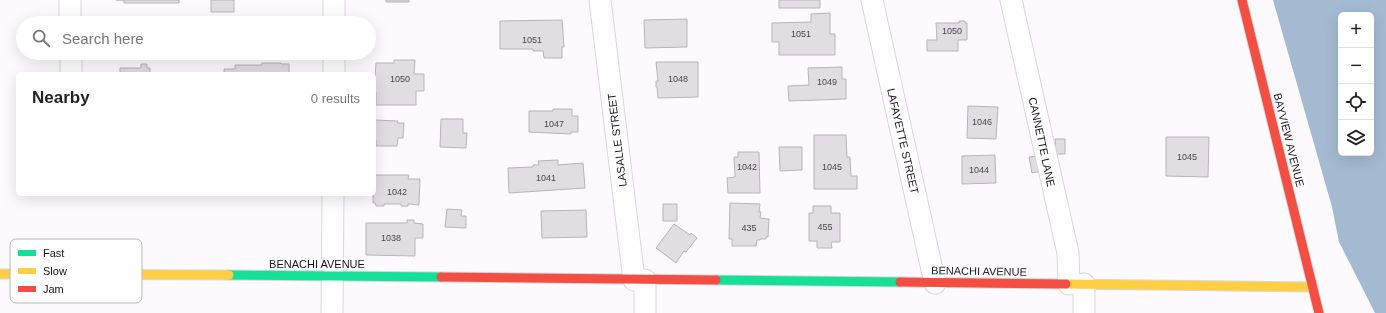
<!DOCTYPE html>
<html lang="en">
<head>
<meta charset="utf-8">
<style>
	body { margin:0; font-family:Helvetica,sans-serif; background:#f6f6f6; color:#222 }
	.controls { position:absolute; right:12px; top:12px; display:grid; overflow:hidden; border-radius:6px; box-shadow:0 4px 16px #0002 }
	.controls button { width:36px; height:36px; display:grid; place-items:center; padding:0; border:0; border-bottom:1px solid #e0e0e0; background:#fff; color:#222; font:20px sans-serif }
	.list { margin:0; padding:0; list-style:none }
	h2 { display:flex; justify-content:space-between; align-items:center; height:52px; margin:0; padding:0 16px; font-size:17px }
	h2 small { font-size:13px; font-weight:400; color:#767676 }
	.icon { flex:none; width:22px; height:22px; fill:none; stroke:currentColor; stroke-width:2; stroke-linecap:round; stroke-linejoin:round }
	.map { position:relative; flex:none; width:1386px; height:313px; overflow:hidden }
	.search { position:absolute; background:#fff; box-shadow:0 4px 16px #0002; left:16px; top:16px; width:360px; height:44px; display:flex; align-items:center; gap:10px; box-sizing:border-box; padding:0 14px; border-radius:22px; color:#767676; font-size:15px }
	.panel { position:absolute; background:#fff; box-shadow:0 4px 16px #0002; left:16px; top:72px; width:360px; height:124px; border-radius:6px }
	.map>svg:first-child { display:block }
</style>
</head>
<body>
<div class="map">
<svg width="1386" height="313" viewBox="0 0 1386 313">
	<rect width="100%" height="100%" fill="#fcfafd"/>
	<path fill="#a4bad0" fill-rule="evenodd" d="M 1273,0 L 1386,0 L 1386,313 L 1375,313 L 1339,242 L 1332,207 ZM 1341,15 L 1371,15 L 1371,153 L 1341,153 Z"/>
	<path fill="#e2dde3" stroke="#b8b4b9" d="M 116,0 L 179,0 L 179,3 L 124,3 L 124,0 Z
		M 211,0 L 234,0 L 234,12 L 211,12 Z
		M 386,0 L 409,0 L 409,2 L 386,2 Z
		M 779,0 L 820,0 L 820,8 L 779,8 Z
		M 830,13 L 830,34 L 835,34 L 835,55 L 779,55 L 779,42 L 772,42 L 772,23 L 811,22 L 811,14 Z
		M 210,19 L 242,19 L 242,23 L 210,23 Z
		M 687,19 L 687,47 L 645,48 L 644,20 Z
		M 174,20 L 198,20 L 198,23 L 174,23 Z
		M 562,20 L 564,47 L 562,47 L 562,58 L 544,58 L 543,51 L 533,51 L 533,49 L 500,49 L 500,21 Z
		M 959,21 L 965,21 L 965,23 L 967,23 L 967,40 L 958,40 L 958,51 L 927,51 L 927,40 L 937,40 L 936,23 L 959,23 Z
		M 118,53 L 146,53 L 146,57 L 118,57 Z
		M 394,60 L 415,60 L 414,74 L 424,74 L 424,91 L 416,91 L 416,105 L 376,105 L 376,92 L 374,92 L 376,63 L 394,63 Z
		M 656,62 L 698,62 L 698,97 L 658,98 L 657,87 L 656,87 L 656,81 L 658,81 Z
		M 262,63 L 281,63 L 281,64 L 289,64 L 289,74 L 224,74 L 224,69 L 235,69 L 235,65 L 262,65 Z
		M 141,64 L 147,64 L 147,68 L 150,68 L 150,74 L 120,74 L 120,68 L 141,68 Z
		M 842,67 L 842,79 L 846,79 L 846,99 L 789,101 L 788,86 L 809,85 L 808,68 Z
		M 968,106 L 998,107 L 996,139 L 967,138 Z
		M 553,109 L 572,109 L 572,116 L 578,116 L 578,132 L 571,132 L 571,134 L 529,132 L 529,111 L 553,111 Z
		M 441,119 L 463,119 L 463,133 L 467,133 L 466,148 L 440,147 Z
		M 375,120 L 398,121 L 397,123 L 404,123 L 403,138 L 398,138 L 397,146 L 376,146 L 376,140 L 374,140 Z
		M 814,135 L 846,135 L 847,157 L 850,157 L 851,176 L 857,176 L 857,189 L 814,189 Z
		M 1166,137 L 1209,137 L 1208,177 L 1166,176 Z
		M 1055,139 L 1065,139 L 1065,154 L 1056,154 Z
		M 779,147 L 802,147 L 802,170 L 780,171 Z
		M 738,152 L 759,152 L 760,193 L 728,193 L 727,178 L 735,177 L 734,157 L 738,157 Z
		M 995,155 L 996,183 L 962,184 L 962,156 Z
		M 1038,156 L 1041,171 L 1032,173 L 1029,157 Z
		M 558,160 L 558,165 L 583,163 L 585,188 L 509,193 L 508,168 L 533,167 L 533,165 L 539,165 L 538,161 Z
		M 375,175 L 409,175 L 408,179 L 420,179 L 419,205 L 408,204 L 408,206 L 401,206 L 401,204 L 384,204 L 384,206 L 376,206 L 375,203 L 373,203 L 373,194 L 375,189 Z
		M 730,203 L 760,204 L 759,212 L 761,212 L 760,218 L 769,219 L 768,237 L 766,237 L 766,239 L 760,239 L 760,240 L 757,240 L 756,246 L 732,246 L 732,239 L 729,239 Z
		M 663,204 L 677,204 L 677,221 L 663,221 Z
		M 813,206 L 831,206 L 831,213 L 840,213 L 840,242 L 831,242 L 832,248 L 817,248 L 817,241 L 809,241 L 809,213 L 813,213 Z
		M 447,209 L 462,210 L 461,216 L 466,216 L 466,228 L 445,227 Z
		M 586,210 L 587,237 L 542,238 L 541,211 Z
		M 407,220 L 414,220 L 414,223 L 423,224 L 423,238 L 415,238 L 415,256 L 366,255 L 366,223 L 407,223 Z
		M 674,224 L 690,235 L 691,233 L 697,238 L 686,252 L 684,251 L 676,263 L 656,248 Z"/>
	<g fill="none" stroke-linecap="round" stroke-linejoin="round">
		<defs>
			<path id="street" d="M 70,0 L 70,23
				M 600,0 L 634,280
				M 872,0 L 935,283
				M 1011,0 L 1068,253 L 1069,284
				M 334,23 L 334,0
				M 71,53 L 71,74
				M 334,74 L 334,53
				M 332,313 L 333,194
				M 645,313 L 645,280
				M 1084,313 L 1084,284"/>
			<path id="fast" d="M 229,275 L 441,277
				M 716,280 L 900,282"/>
			<path id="slow" d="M 0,274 L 229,275
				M 1066,284 L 1313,287"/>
			<path id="jam" d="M 1242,0 L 1319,313
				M 441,277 L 716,280
				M 900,282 L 1066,284"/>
		</defs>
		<use href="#street" stroke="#dad7dc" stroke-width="23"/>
		<use href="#fast" stroke="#dad7dc" stroke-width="11"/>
		<use href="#slow" stroke="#dad7dc" stroke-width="11"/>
		<use href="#jam" stroke="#dad7dc" stroke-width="11"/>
		<use href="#street" stroke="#fffeff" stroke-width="21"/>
		<use href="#fast" stroke="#16e098" stroke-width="9"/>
		<use href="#slow" stroke="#ffcf43" stroke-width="9"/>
		<use href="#jam" stroke="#f24e42" stroke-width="9"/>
	</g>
	<g text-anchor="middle" stroke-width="3" stroke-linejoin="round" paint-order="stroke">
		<g font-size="9" fill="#4a454c">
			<text x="952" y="34">1050</text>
			<text x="801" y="37">1051</text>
			<text x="532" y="43">1051</text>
			<text x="400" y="82">1050</text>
			<text x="678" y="82">1048</text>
			<text x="827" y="85">1049</text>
			<text x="982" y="125">1046</text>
			<text x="554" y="127">1047</text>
			<text x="1187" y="160">1045</text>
			<text x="747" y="170">1042</text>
			<text x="832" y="170">1045</text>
			<text x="979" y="173">1044</text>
			<text x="546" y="181">1041</text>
			<text x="397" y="195">1042</text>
			<text x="825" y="230">455</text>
			<text x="749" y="231">435</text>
			<text x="391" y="241">1038</text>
		</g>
		<g font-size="11" fill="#17121a" stroke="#fff">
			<text transform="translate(617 140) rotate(-97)" y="4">LASALLE STREET</text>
			<text transform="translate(1289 140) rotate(76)" y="4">BAYVIEW AVENUE</text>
			<text transform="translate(903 141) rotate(77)" y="4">LAFAYETTE STREET</text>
			<text transform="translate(1042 142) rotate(78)" y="4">CANNETTE LANE</text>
			<text x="317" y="268">BENACHI AVENUE</text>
			<text transform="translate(979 271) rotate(1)" y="4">BENACHI AVENUE</text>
		</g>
	</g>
	<rect x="10" y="239" width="132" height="64" rx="6" fill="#fff" stroke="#b9b8ba" stroke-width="1"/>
	<rect x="18" y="250" width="18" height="6" fill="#16e098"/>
	<rect x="18" y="268" width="18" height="6" fill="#ffcf43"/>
	<rect x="18" y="286" width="18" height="6" fill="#f24e42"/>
	<g font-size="11" fill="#17121a">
		<text x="43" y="257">Fast</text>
		<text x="43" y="275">Slow</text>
		<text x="43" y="293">Jam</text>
	</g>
</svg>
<div class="controls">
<button>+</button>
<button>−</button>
<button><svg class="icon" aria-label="locate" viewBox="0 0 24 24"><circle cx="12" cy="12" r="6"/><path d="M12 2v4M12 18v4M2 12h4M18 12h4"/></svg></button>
<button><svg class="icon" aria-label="layers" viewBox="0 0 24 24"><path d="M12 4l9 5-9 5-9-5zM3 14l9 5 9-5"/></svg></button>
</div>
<div class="search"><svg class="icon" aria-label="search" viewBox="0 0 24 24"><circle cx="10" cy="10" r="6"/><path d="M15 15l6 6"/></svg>Search here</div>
<section class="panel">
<h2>Nearby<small>0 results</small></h2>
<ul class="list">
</ul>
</section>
</div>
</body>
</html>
